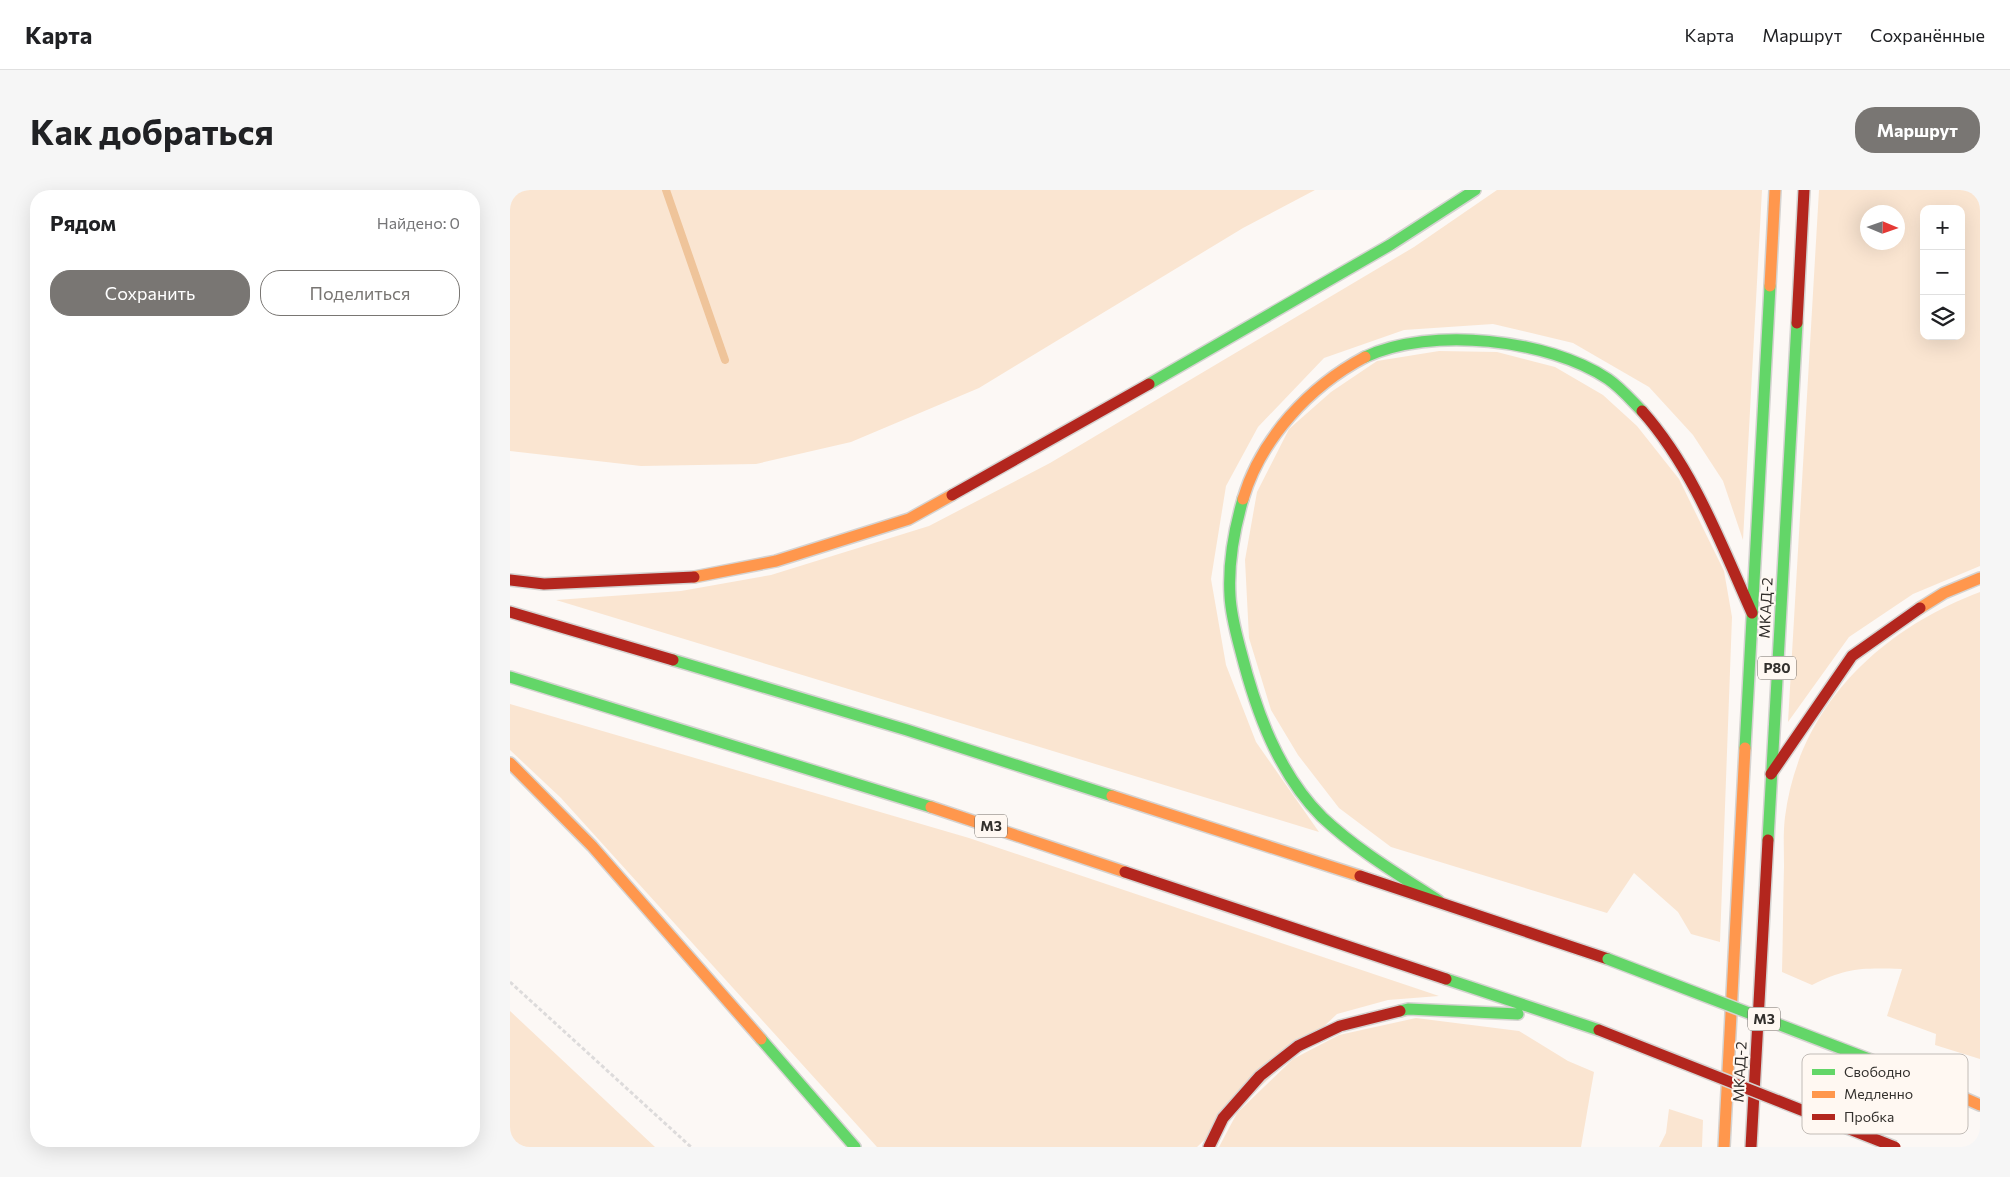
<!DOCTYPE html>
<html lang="ru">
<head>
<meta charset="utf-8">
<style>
	body { margin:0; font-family:Commissioner,sans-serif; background:#f6f6f6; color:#202124 }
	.controls { position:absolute; right:15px; top:15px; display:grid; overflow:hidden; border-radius:10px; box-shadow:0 5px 20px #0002 }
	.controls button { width:45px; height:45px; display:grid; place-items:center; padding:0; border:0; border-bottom:1px solid #e0e0e0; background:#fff; color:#202124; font:25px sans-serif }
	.compass { position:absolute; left:1350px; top:15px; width:45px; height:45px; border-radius:50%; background:#fff; box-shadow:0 5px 20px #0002; rotate:92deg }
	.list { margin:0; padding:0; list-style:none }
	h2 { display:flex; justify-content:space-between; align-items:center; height:65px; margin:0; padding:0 20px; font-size:21px }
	h2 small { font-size:16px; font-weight:400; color:#757577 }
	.actions { display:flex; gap:10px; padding:15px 20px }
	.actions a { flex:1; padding:11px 0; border:1px solid #797673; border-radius:20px; text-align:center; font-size:18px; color:#797673 }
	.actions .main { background:#797673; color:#fff }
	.icon { flex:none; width:28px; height:28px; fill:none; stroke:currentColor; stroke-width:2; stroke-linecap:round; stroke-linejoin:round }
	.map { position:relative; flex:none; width:1470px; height:957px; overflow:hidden; border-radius:20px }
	header { display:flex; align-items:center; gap:30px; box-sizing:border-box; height:70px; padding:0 25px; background:#fff; border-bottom:1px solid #e0e0e0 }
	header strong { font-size:24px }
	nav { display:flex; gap:28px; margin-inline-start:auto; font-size:18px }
	.intro { display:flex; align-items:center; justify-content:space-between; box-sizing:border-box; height:120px; padding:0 30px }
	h1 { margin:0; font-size:35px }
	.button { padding:12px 22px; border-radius:20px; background:#797673; color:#fff; font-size:18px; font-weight:700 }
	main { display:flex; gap:30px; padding:0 30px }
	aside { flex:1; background:#fff; border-radius:20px; box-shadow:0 5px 20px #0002 }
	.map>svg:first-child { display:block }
</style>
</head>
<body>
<header>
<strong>Карта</strong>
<nav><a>Карта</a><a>Маршрут</a><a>Сохранённые</a></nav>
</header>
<div class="intro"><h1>Как добраться</h1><a class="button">Маршрут</a></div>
<main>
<aside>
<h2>Рядом<small>Найдено: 0</small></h2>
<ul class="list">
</ul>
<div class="actions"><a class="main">Сохранить</a><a>Поделиться</a></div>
</aside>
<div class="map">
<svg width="1470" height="957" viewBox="0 0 1470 957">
	<rect width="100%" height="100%" fill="#fcf8f5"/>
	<path fill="#fae5d1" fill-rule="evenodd" d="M 0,0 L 805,0 L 733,38 L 469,198 L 341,252 L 246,274 L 131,276 L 0,261 Z
		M 987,0 L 1252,0 L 1233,350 L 1213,291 L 1183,245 L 1139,197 L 1063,153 L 983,134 L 894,140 L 814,168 L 748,237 L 716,296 L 701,389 L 716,475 L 746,552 L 809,642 L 46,410 L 171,401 L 261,385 L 419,336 L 540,273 L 904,57 Z
		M 1309,0 L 1470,0 L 1470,376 L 1403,404 L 1339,447 L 1278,532 ZM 1414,19 L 1451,19 L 1451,146 L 1414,146 ZM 1358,22 L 1388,22 L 1388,52 L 1358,52 Z
		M 929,161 L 987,162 L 1045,177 L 1093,205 L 1127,236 L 1169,289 L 1214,381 L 1222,427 L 1210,752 L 1181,744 L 1168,722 L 1124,683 L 1097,723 L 881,657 L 829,618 L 788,565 L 761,520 L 739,448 L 735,370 L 747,302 L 779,239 L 821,202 L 867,171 Z
		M 1470,402 L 1470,869 L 1425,855 L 1426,844 L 1377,826 L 1392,779 C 1353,778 1338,777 1302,795 L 1272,782 C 1273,746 1273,711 1274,676 C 1274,660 1273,643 1275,627 C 1289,516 1370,440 1470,402 Z
		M 0,514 L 459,648 L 929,806 L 878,810 L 827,824 L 687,957 L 367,957 L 51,608 L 0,560 Z
		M 0,821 L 145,957 L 0,957 Z
		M 906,828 L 1009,841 L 1058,871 L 1084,882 L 1071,957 L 709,957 L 727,923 L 783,869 L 829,845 Z
		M 1159,919 L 1193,930 L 1192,957 L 1149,957 L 1156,943 Z"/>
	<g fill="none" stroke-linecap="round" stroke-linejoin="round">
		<path stroke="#efc49a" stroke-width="8" d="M 156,0 L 215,170"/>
		<defs>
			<path id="fast" d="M 855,167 C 921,136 1038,149 1098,189 C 1111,198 1121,210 1132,221
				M 639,194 L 880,55 L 965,0
				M 733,309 C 724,340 718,373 720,406 C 721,426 726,443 731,462 C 746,521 768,583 812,627 C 847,660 889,685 929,711
				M 163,470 L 397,540 L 602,606
				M 0,487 L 421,617
				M 1235,558 L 1260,96
				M 1258,650 L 1287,133
				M 936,789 L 1089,840
				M 890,821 L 898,819 L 1008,824
				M 251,849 L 345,957"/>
			<path id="slow" d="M 1260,96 L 1265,0
				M 733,309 C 751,248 800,196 855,167
				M 184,387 L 266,371 L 399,329 L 442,305
				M 1410,418 L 1434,403 L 1470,388
				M 0,573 L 82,656 L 251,849
				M 602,606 L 850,686
				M 421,617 L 615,682
				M 1411,889 L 1470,915
				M 1214,957 L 1235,558"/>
			<path id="jam" d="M 1287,133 L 1294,0
				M 1132,221 C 1183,278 1211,354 1242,423
				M 442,305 L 639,194
				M 0,390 L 34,394 L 184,387
				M 0,422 L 163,470
				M 1261,584 L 1342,466 L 1410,418
				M 615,682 L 936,789
				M 850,686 L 1098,769
				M 699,957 L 713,928 L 750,886 L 788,856 L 830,836 L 890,821
				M 1241,957 L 1258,650"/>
		</defs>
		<use href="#fast" stroke="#d5d3d1" stroke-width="14"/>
		<use href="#slow" stroke="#d5d3d1" stroke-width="14"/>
		<use href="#jam" stroke="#d5d3d1" stroke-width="14"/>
		<path stroke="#dddbdb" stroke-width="3" stroke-dasharray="4 2.5" stroke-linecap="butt" d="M 0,792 L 181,957"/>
		<use href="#fast" stroke="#63d668" stroke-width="11"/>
		<use href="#slow" stroke="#ff974d" stroke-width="11"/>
		<use href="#jam" stroke="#b3261e" stroke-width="11"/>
		<defs>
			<path id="fast-bridge" d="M 1098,769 L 1411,889"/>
			<path id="jam-bridge" d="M 1089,840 L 1385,957"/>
		</defs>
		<use href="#fast-bridge" stroke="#d5d3d1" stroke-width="14" stroke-linecap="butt"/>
		<use href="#jam-bridge" stroke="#d5d3d1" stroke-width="14" stroke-linecap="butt"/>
		<use href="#fast-bridge" stroke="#63d668" stroke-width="11"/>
		<use href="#jam-bridge" stroke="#b3261e" stroke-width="11"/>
	</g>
	<g text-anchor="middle" stroke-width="4" stroke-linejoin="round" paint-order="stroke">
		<g fill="#fff8f2" stroke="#706c68" stroke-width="1">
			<rect x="1248" y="466.5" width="38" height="23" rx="4"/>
			<rect x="465" y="624.5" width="32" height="23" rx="4"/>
			<rect x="1238" y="817.5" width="32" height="23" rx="4"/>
		</g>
		<g font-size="14" font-weight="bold" fill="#33302d">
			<text x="1267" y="483">Р80</text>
			<text x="481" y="641">М3</text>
			<text x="1254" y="834">М3</text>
		</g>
		<g font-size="15" fill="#33302d" stroke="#fff8f2">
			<text transform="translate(1256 418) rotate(-87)" y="5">МКАД-2</text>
			<text transform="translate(1230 882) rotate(-87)" y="5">МКАД-2</text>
		</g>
	</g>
	<rect x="1292" y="864" width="166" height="80" rx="8" fill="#fff8f2" stroke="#c2bcb7" stroke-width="1"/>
	<rect x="1302" y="879" width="23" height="6" fill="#63d668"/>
	<rect x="1302" y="901" width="23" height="7" fill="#ff974d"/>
	<rect x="1302" y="924" width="23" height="6" fill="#b3261e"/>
	<g font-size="14" fill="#33302d">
		<text x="1334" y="887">Свободно</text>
		<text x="1334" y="909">Медленно</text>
		<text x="1334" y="932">Пробка</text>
	</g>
</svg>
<div class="controls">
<button>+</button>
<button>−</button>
<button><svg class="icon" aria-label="layers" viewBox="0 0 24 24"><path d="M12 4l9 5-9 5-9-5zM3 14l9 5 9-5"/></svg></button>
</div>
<svg class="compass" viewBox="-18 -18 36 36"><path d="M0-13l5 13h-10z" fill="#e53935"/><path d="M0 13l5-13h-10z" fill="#757577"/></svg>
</div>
</main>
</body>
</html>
